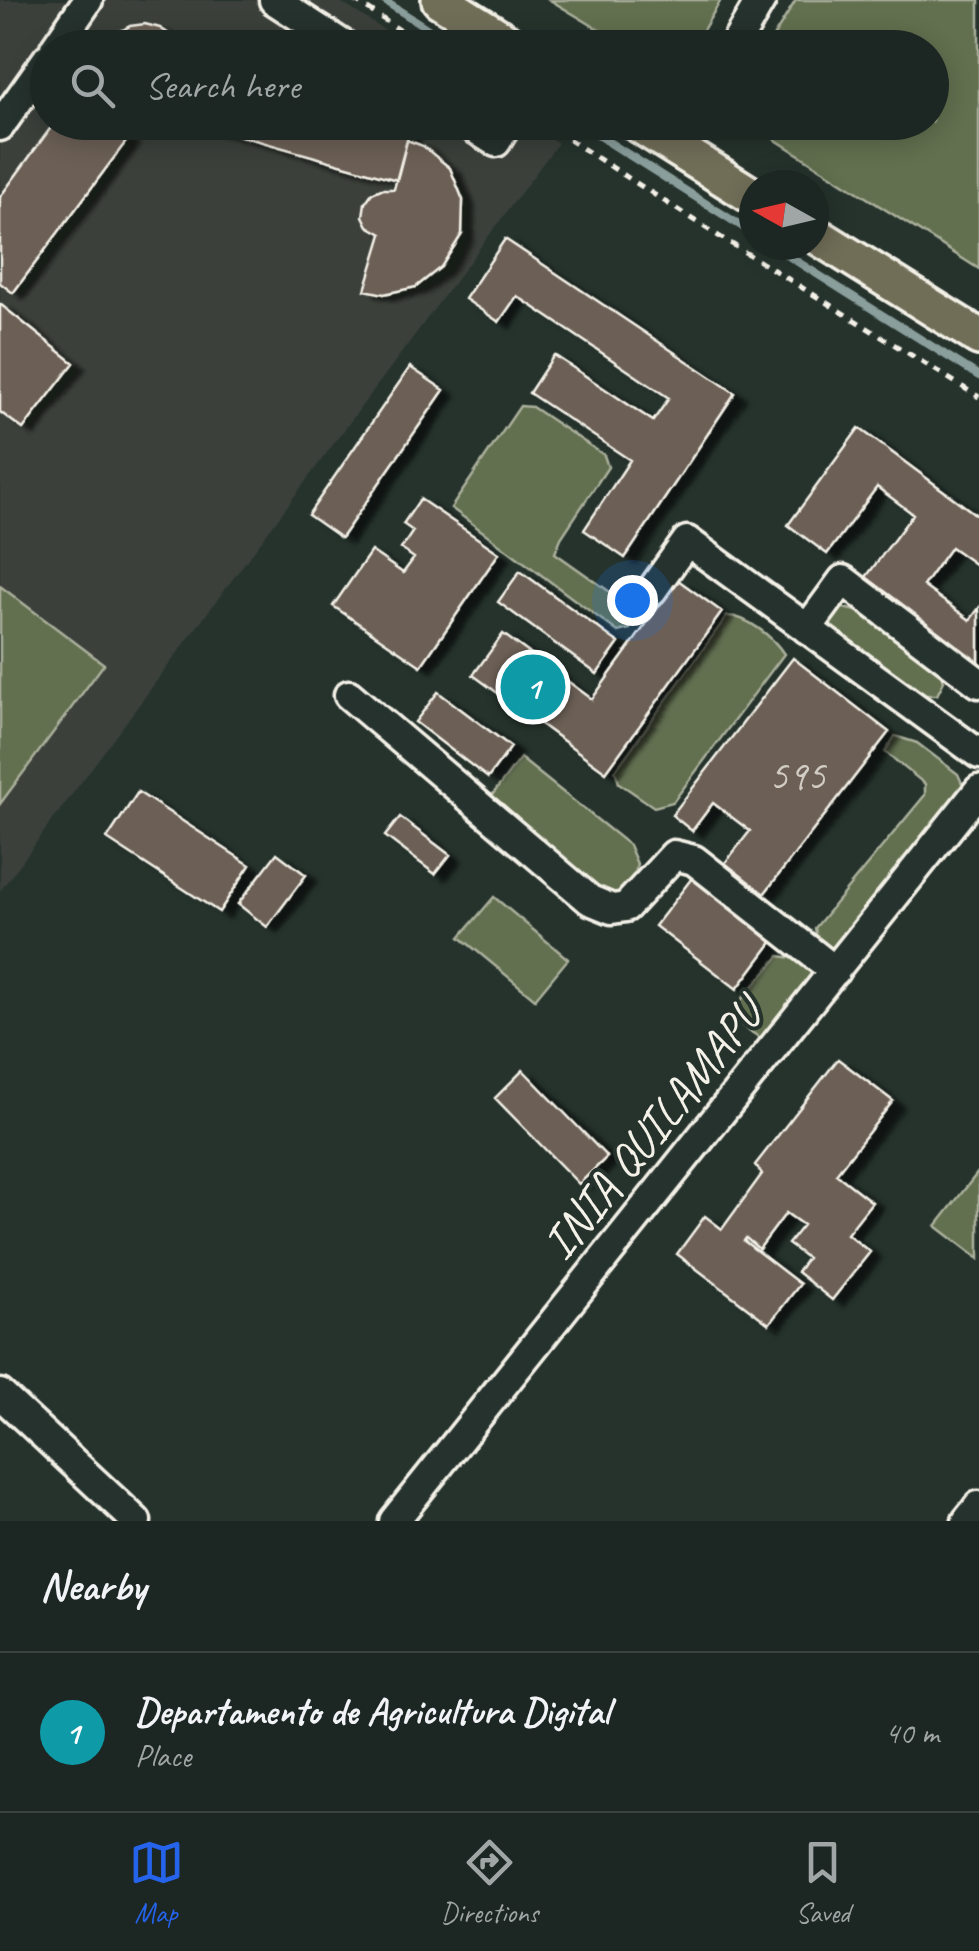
<!DOCTYPE html>
<html lang="en">
<head>
<meta charset="utf-8">
<style>
	body { margin:0; font-family:Caveat,sans-serif; background:#29322f; color:#f1f3f6 }
	.compass { position:absolute; left:739px; top:170px; width:90px; height:90px; border-radius:50%; background:#1c2622; box-shadow:0 5px 25px #0003; rotate:278deg }
	.you { position:absolute; left:632px; top:600px; width:35px; height:35px; margin:-25px; border:8px solid #fff; border-radius:50%; background:#1a73e8; box-shadow:0 0 0 15px #1a73e833 }
	.badge { display:grid; place-items:center; width:65px; height:65px; border-radius:50%; background:#2563eb; color:#fff; font-size:32px; font-weight:700 }
	.pin { position:absolute; translate:-50% -50%; border:5px solid #fff; box-shadow:0 2px 10px #0006 }
	.list { margin:0; padding:0; list-style:none }
	h2 { display:flex; justify-content:space-between; align-items:center; height:130px; margin:0; padding:0 40px; font-size:42px }
	h2 small { font-size:32px; font-weight:400; color:#a0a5a5 }
	.list li { display:grid; grid-template-columns:65px 1fr auto; gap:30px; align-items:center; box-sizing:border-box; height:160px; padding:0 40px; border-top:2px solid #3a4340 }
	.list b { display:block; font-size:38px; white-space:nowrap }
	.list p { margin:0; font-size:32px; white-space:nowrap; color:#a0a5a5 }
	.list em { font-size:32px; font-style:normal; color:#a0a5a5 }
	.icon { flex:none; width:55px; height:55px; fill:none; stroke:currentColor; stroke-width:2; stroke-linecap:round; stroke-linejoin:round }
	.map { position:relative; flex:none; width:979px; height:1521px; overflow:hidden }
	.search { position:absolute; background:#1c2622; box-shadow:0 5px 25px #0003; left:30px; right:30px; top:30px; height:110px; display:flex; align-items:center; gap:25px; box-sizing:border-box; padding:0 35px; border-radius:55px; color:#a0a5a5; font-size:38px }
	.sheet { height:290px; background:#1c2622 }
	nav { display:flex; justify-content:space-around; align-items:center; box-sizing:border-box; height:140px; border-top:2px solid #3a4340; background:#1c2622; font-size:28px; color:#a0a5a5 }
	nav a { display:grid; justify-items:center; gap:5px }
	nav .on { color:#2563eb }
	.map>svg:first-child { display:block }
</style>
</head>
<body>
<div class="map">
<svg width="979" height="1521" viewBox="0 0 979 1521">
	<defs>
		<filter id="shadow"><feDropShadow dx="11" dy="6" stdDeviation="2.5" flood-color="#0009"/></filter>
	</defs>
	<rect width="100%" height="100%" fill="#26332d"/>
	<filter id="ink" filterUnits="userSpaceOnUse"><feTurbulence type="fractalNoise" baseFrequency=".01" numOctaves="2"/><feDisplacementMap in="SourceGraphic" scale="20" xChannelSelector="R" yChannelSelector="G"/><feConvolveMatrix kernelMatrix="1 2 1 2 8 2 1 2 1" color-interpolation-filters="sRGB"/></filter>
	<g filter="url(#ink)">
		<path fill="#3b403a" d="M 0,0 L 337,0 L 411,47 L 48,48 L 48,122 L 527,122 L 558,143 L 0,891 Z"/>
		<path fill="#626f50" stroke="#abb09c" stroke-width="2.5" d="M 550,0 L 721,0 L 693,47 L 628,47 Z
			M 796,0 L 979,0 L 979,269 L 749,123 L 932,122 L 932,48 L 767,47 Z
			M 520,406 L 532,407 L 604,455 L 608,467 L 561,538 L 555,553 L 627,604 L 636,616 L 630,629 L 618,632 L 451,508 Z
			M 0,586 L 104,664 L 0,804 Z
			M 843,608 L 856,611 L 935,663 L 944,681 L 937,695 L 920,695 L 829,627 L 836,612 Z
			M 727,616 C 747,616 773,637 784,654 L 673,802 L 654,807 L 619,783 L 615,771 Z
			M 895,736 L 917,743 L 958,774 L 965,790 L 834,950 L 818,943 L 815,928 L 925,795 L 925,784 L 885,752 Z
			M 520,758 L 629,845 L 637,864 L 633,884 L 619,896 L 596,891 L 487,802 Z
			M 494,897 L 568,959 L 535,999 L 460,937 Z
			M 779,956 L 793,958 L 810,967 L 814,980 L 775,1028 L 762,1039 L 745,1028 L 734,1015 L 742,999 Z
			M 979,1171 L 979,1259 L 936,1226 Z"/>
		<g fill="none" stroke-linecap="round" stroke-linejoin="round">
			<path stroke="#8a9e9c" stroke-width="8" d="M 383,0 L 458,48
				M 577,122 L 754,234
				M 771,245 L 979,376"/>
		</g>
		<path fill="#6c6057" stroke="#f4f1e8" stroke-width="2.5" filter="url(#shadow)" d="M 145,24 L 160,28 L 172,36 L 181,48 L 105,48 L 117,33 L 130,26 Z
			M 55,122 L 106,122 L 128,139 L 13,293 L 0,283 L 0,197 Z
			M 191,122 L 412,122 L 397,180 Z
			M 407,140 L 423,146 L 450,168 L 463,200 L 462,234 L 441,267 L 416,287 L 384,294 L 365,290 L 382,234 L 368,226 L 363,216 L 365,203 L 372,193 L 381,189 L 394,189 Z
			M 505,239 L 735,393 L 625,558 L 584,530 L 630,460 L 529,393 L 554,355 L 653,421 L 669,398 L 517,296 L 499,322 L 465,299 Z
			M 0,304 L 74,363 L 23,429 L 0,412 Z
			M 410,367 L 444,390 L 341,538 L 308,515 Z
			M 859,428 L 979,517 L 979,567 L 951,547 L 923,586 L 970,620 L 979,608 L 979,672 L 860,585 L 913,514 L 877,487 L 827,554 L 788,525 Z
			M 420,499 L 499,553 L 421,666 L 333,606 L 371,551 L 403,573 L 414,558 L 401,549 L 413,531 L 403,524 Z
			M 520,571 L 619,643 L 597,674 L 498,602 Z
			M 678,580 L 722,612 L 606,772 L 473,675 L 503,634 L 592,699 Z
			M 793,658 L 889,732 L 764,894 L 725,863 L 750,831 L 713,803 L 692,831 L 672,815 Z
			M 438,692 L 511,747 L 488,778 L 415,722 Z
			M 138,792 L 250,865 L 219,912 L 107,839 Z
			M 400,817 L 450,855 L 435,874 L 385,836 Z
			M 277,853 L 306,875 L 267,927 L 238,904 Z
			M 695,874 L 776,937 L 737,989 L 655,926 Z
			M 838,1059 L 893,1101 L 836,1174 L 872,1202 L 847,1234 L 870,1252 L 832,1300 L 797,1272 L 807,1258 L 788,1244 L 803,1225 L 786,1213 L 759,1249 L 746,1238 L 744,1241 L 800,1284 L 769,1324 L 677,1254 L 705,1216 L 722,1229 L 762,1174 L 755,1165 Z
			M 523,1070 L 607,1157 L 579,1184 L 495,1098 Z"/>
		<g fill="none" stroke-linecap="round" stroke-linejoin="round">
			<defs>
				<path id="minor" d="M 274,0 L 348,48
					M 55,48 L 88,0
					M 733,48 L 761,0
					M 465,122 L 496,142 L 508,122
					M 0,126 L 48,58
					M 673,146 L 688,122
					M 652,590 L 687,541 L 979,754
					M 807,629 L 843,580 L 979,683
					M 349,695 L 590,900 L 612,909 L 626,907 L 674,855 L 694,860 L 835,971
					M 0,1394 L 136,1521
					M 394,1521 L 979,790
					M 967,1521 L 979,1506"/>
				<path id="major" d="M 440,0 L 516,48
					M 635,122 L 754,197
					M 814,234 L 979,337"/>
			</defs>
			<use href="#minor" stroke="#f4f1e8" stroke-width="35"/>
			<use href="#major" stroke="#f4f1e8" stroke-width="42"/>
			<path stroke="#f4f1e8" stroke-width="5" stroke-dasharray="8 8" stroke-linecap="butt" d="M 354,0 L 427,48
				M 542,122 L 709,230 L 979,397"/>
			<use href="#minor" stroke="#26332d" stroke-width="28"/>
			<use href="#major" stroke="#716e59" stroke-width="35"/>
		</g>
	</g>
	<g text-anchor="middle" stroke-width="8" stroke-linejoin="round" paint-order="stroke">
		<g font-size="42" fill="#d2cdc4">
			<text x="797" y="789">595</text>
		</g>
		<g font-size="48" fill="#f4f1e8" stroke="#26332d">
			<text transform="translate(651 1128) rotate(-51)" y="17">INIA QUILAMAPU</text>
		</g>
	</g>
</svg>
<svg class="compass" viewBox="-18 -18 36 36"><path d="M0-13l5 13h-10z" fill="#e53935"/><path d="M0 13l5-13h-10z" fill="#a0a5a5"/></svg>
<div class="you"></div>
<div class="pin badge" style="left:533px;top:687px;background:#0f9aa8">1</div>
<div class="search"><svg class="icon" aria-label="search" viewBox="0 0 24 24"><circle cx="10" cy="10" r="6"/><path d="M15 15l6 6"/></svg>Search here</div>
</div>
<section class="sheet">
<h2>Nearby<small></small></h2>
<ul class="list">
<li><span class="badge" style="background:#0f9aa8">1</span><div><b>Departamento de Agricultura Digital</b><p>Place</p></div><em>40 m</em></li>
</ul>
</section>
<nav>
<a class="on"><svg class="icon" aria-label="map" viewBox="0 0 24 24"><path d="M3 6l6-2 6 2 6-2v14l-6 2-6-2-6 2zM9 4v14M15 6v14"/></svg>Map</a>
<a><svg class="icon" aria-label="directions" viewBox="0 0 24 24"><path d="M12 3l9 9-9 9-9-9zM9 14v-3h6M13 9l2 2-2 2"/></svg>Directions</a>
<a><svg class="icon" aria-label="saved" viewBox="0 0 24 24"><path d="M7 4h10v16l-5-4-5 4z"/></svg>Saved</a>
</nav>
</body>
</html>
